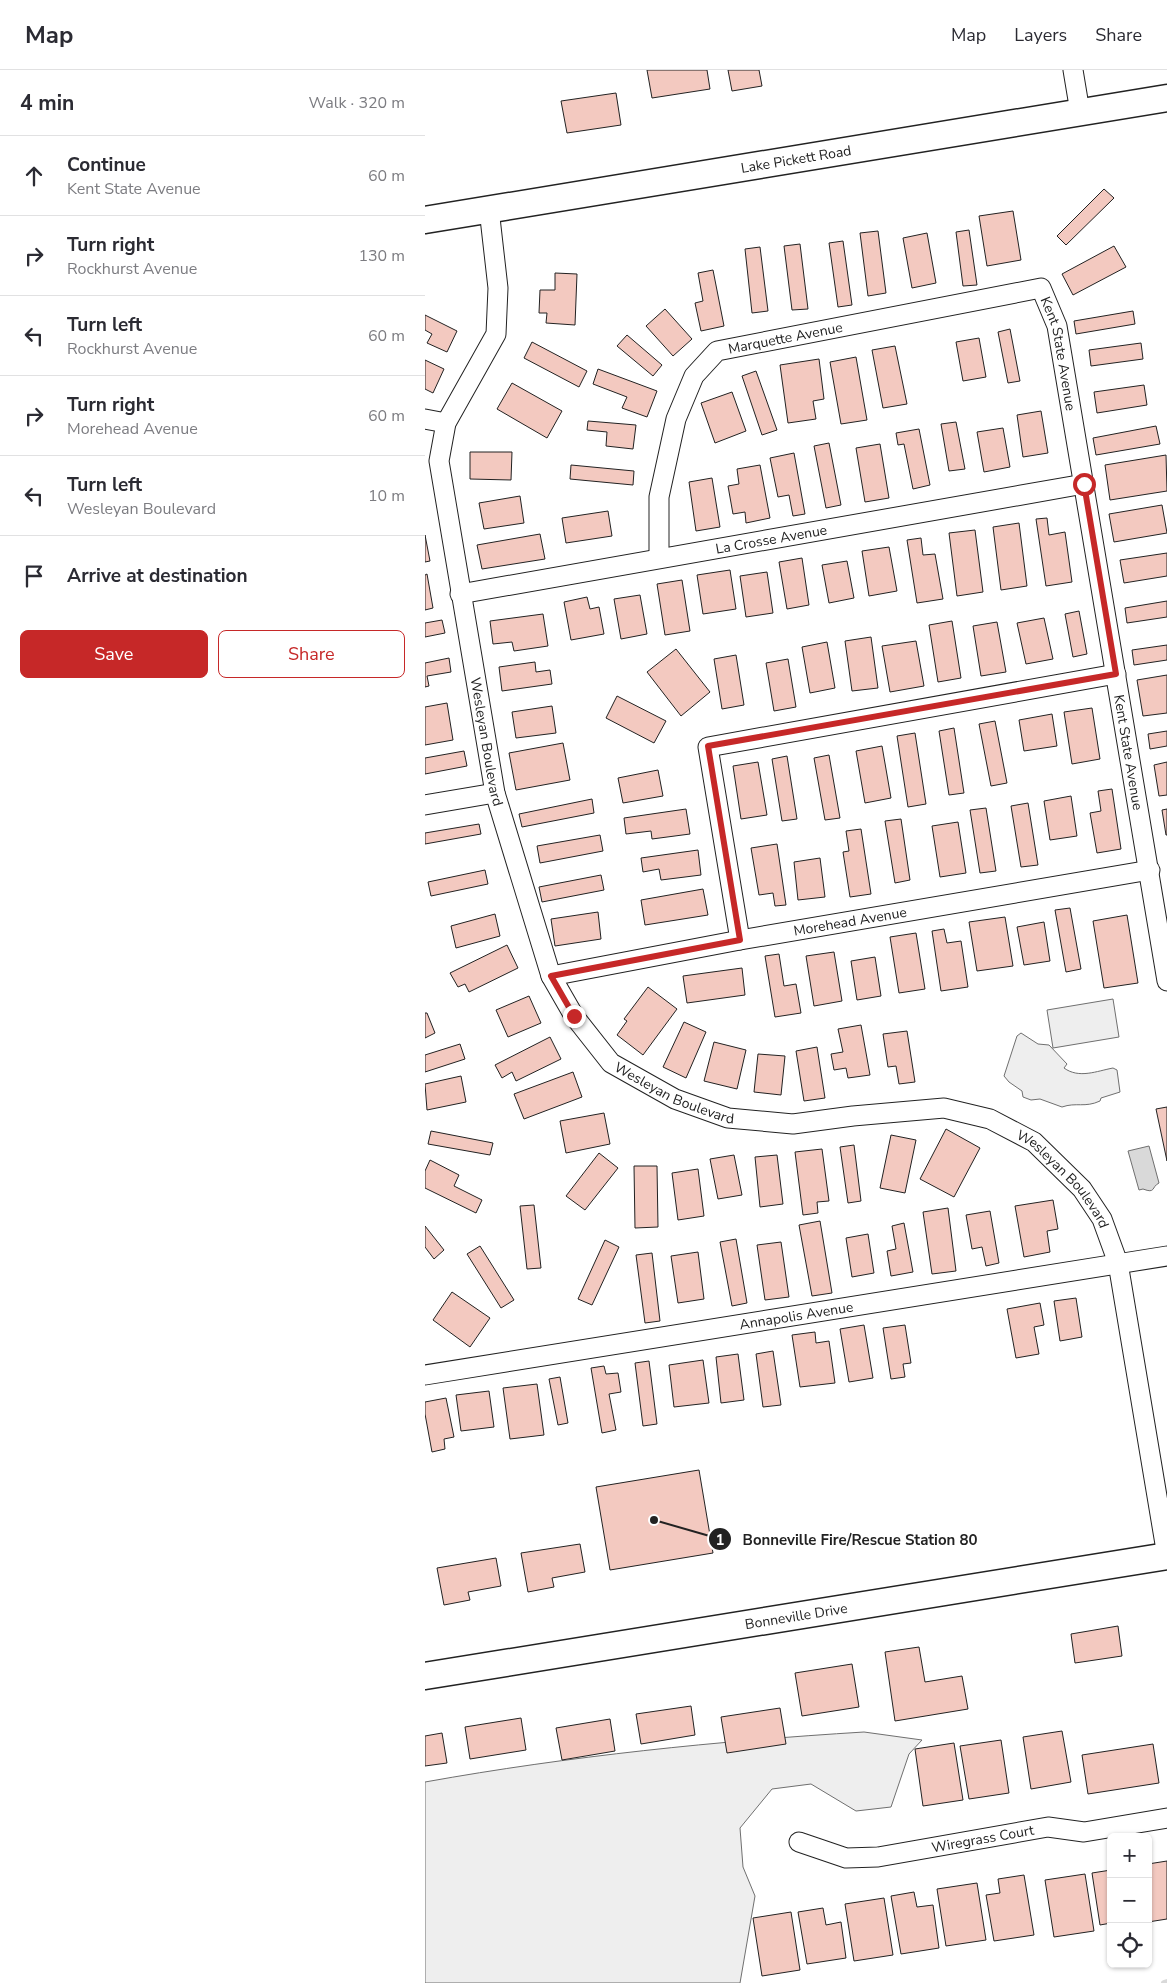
<!DOCTYPE html>
<html lang="en">
<head>
<meta charset="utf-8">
<style>
	body { margin:0; font-family:"Nunito Sans",sans-serif; background:#f7f7f7; color:#2b2b33 }
	.controls { position:absolute; right:15px; bottom:15px; display:grid; overflow:hidden; border-radius:8px; box-shadow:0 1px 4px #0004 }
	.controls button { width:45px; height:45px; display:grid; place-items:center; padding:0; border:0; border-bottom:1px solid #e1e1e2; background:#fff; color:#2b2b33; font:25px sans-serif }
	.stop { position:absolute; width:15px; height:15px; margin:-11px; border:4px solid #c62828; border-radius:50%; background:#fff }
	.stop.end { background:#c62828; border-color:#fff; box-shadow:0 1px 5px #0008 }
	.list { margin:0; padding:0; list-style:none }
	h2 { display:flex; justify-content:space-between; align-items:center; height:65px; margin:0; padding:0 20px; font-size:21px }
	h2 small { font-size:16px; font-weight:400; color:#7c7c81 }
	.list li { display:grid; grid-template-columns:32px 1fr auto; gap:15px; align-items:center; box-sizing:border-box; height:80px; padding:0 20px; border-top:1px solid #e1e1e2 }
	.list b { display:block; font-size:19px; white-space:nowrap }
	.list p { margin:0; font-size:16px; white-space:nowrap; color:#7c7c81 }
	.list em { font-size:16px; font-style:normal; color:#7c7c81 }
	.actions { display:flex; gap:10px; padding:15px 20px }
	.actions a { flex:1; padding:11px 0; border:1px solid #c62828; border-radius:8px; text-align:center; font-size:18px; color:#c62828 }
	.actions .main { background:#c62828; color:#fff }
	.icon { flex:none; width:28px; height:28px; fill:none; stroke:currentColor; stroke-width:2; stroke-linecap:round; stroke-linejoin:round }
	.map { position:relative; flex:none; width:742px; height:1913px; overflow:hidden }
	header { display:flex; align-items:center; gap:30px; box-sizing:border-box; height:70px; padding:0 25px; background:#fff; border-bottom:1px solid #e1e1e2 }
	header strong { font-size:24px }
	nav { display:flex; gap:28px; margin-inline-start:auto; font-size:18px }
	main { display:flex }
	aside { flex:1; background:#fff }
	.map>svg:first-child { display:block }
</style>
</head>
<body>
<header>
<strong>Map</strong>
<nav><a>Map</a><a>Layers</a><a>Share</a></nav>
</header>
<main>
<aside>
<h2>4 min<small>Walk · 320 m</small></h2>
<ul class="list">
<li><svg class="icon" aria-label="ahead" viewBox="0 0 24 24"><path d="M12 20V5M6 11l6-6 6 6"/></svg><div><b>Continue</b><p>Kent State Avenue</p></div><em>60 m</em></li>
<li><svg class="icon" aria-label="right" viewBox="0 0 24 24"><path d="M7 20v-9h11M14 6l5 5-5 5"/></svg><div><b>Turn right</b><p>Rockhurst Avenue</p></div><em>130 m</em></li>
<li><svg class="icon" aria-label="left" viewBox="0 0 24 24"><path d="M17 20v-9H6M10 6l-5 5 5 5"/></svg><div><b>Turn left</b><p>Rockhurst Avenue</p></div><em>60 m</em></li>
<li><svg class="icon" aria-label="right" viewBox="0 0 24 24"><path d="M7 20v-9h11M14 6l5 5-5 5"/></svg><div><b>Turn right</b><p>Morehead Avenue</p></div><em>60 m</em></li>
<li><svg class="icon" aria-label="left" viewBox="0 0 24 24"><path d="M17 20v-9H6M10 6l-5 5 5 5"/></svg><div><b>Turn left</b><p>Wesleyan Boulevard</p></div><em>10 m</em></li>
<li><svg class="icon" aria-label="arrive" viewBox="0 0 24 24"><path d="M6 21V4h12l-3 4 3 4H6"/></svg><div><b>Arrive at destination</b></div></li>
</ul>
<div class="actions"><a class="main">Save</a><a>Share</a></div>
</aside>
<div class="map">
<svg width="742" height="1913" viewBox="0 0 742 1913">
	<rect width="100%" height="100%" fill="#fff"/>
	<path fill="#eee" stroke="#6f6f6f" d="M 688,929 L 694,967 L 628,978 L 622,940 Z
		M 596,963 L 613,974 L 624,975 L 642,994 L 639,998 C 654,1009 672,1001 688,998 L 692,1000 L 695,1022 L 676,1028 L 675,1031 C 660,1038 651,1032 637,1037 L 615,1029 L 606,1030 L 598,1027 L 597,1021 L 584,1012 L 579,1006 L 592,966 Z
		M 439,1662 L 497,1670 L 484,1684 L 466,1737 L 431,1741 L 386,1714 L 347,1719 L 315,1758 L 318,1797 L 330,1826 L 315,1913 L 0,1913 L 0,1712 C 145,1686 292,1671 439,1662 Z"/>
	<path fill="#d9d9d9" stroke="#6f6f6f" d="M 724,1076 L 734,1113 C 726,1117 731,1124 718,1119 L 714,1120 L 703,1081 Z"/>
	<g fill="none" stroke-linecap="round" stroke-linejoin="round">
		<path stroke="#d9d9d9" stroke-width="6" d="M 739,1913 L 742,1912"/>
	</g>
	<path fill="#f3c9c0" stroke="#222" d="M 222,0 L 282,0 L 285,19 L 227,28 Z
		M 303,0 L 334,0 L 337,16 L 307,21 Z
		M 191,23 L 196,55 L 142,63 L 136,31 Z
		M 679,119 L 689,128 L 641,175 L 632,166 Z
		M 588,141 L 596,190 L 562,196 L 554,146 Z
		M 544,160 L 552,215 L 538,216 L 531,162 Z
		M 453,161 L 461,223 L 443,226 L 435,163 Z
		M 502,163 L 511,213 L 487,218 L 478,168 Z
		M 418,171 L 427,235 L 413,237 L 404,173 Z
		M 375,174 L 383,239 L 367,240 L 359,176 Z
		M 689,176 L 701,197 L 648,225 L 637,204 Z
		M 335,177 L 343,241 L 327,243 L 320,179 Z
		M 288,200 L 299,256 L 276,261 L 270,233 L 278,231 L 273,203 Z
		M 130,203 L 152,204 L 150,255 L 121,253 L 122,243 L 114,243 L 115,220 L 130,220 Z
		M 240,239 L 267,269 L 248,286 L 221,256 Z
		M 708,241 L 710,254 L 651,264 L 649,251 Z
		M 0,245 L 32,261 L 22,282 L 2,273 L 7,264 L 0,260 Z
		M 585,259 L 595,311 L 583,313 L 573,262 Z
		M 202,265 L 237,295 L 228,306 L 192,276 Z
		M 554,268 L 561,307 L 538,311 L 531,272 Z
		M 107,272 L 162,301 L 154,317 L 99,288 Z
		M 716,273 L 718,289 L 666,296 L 664,280 Z
		M 470,276 L 482,334 L 458,338 L 447,280 Z
		M 431,287 L 442,350 L 416,354 L 405,292 Z
		M 394,289 L 399,329 L 388,331 L 391,349 L 363,353 L 355,295 Z
		M 0,290 L 19,299 L 8,323 L 0,319 Z
		M 173,299 L 232,321 L 222,347 L 197,338 L 202,327 L 168,314 Z
		M 331,301 L 352,360 L 337,365 L 317,306 Z
		M 87,313 L 137,341 L 122,368 L 72,339 Z
		M 719,315 L 722,335 L 672,343 L 669,322 Z
		M 307,322 L 321,361 L 290,373 L 276,333 Z
		M 616,341 L 623,383 L 598,387 L 592,345 Z
		M 163,351 L 211,355 L 208,379 L 181,376 L 182,362 L 162,360 Z
		M 531,352 L 540,399 L 524,401 L 516,354 Z
		M 731,356 L 735,374 L 671,385 L 668,368 Z
		M 578,358 L 585,397 L 559,402 L 552,362 Z
		M 494,359 L 505,415 L 488,419 L 479,374 L 473,375 L 471,363 Z
		M 404,373 L 416,435 L 401,438 L 389,376 Z
		M 455,374 L 464,428 L 440,432 L 431,378 Z
		M 45,382 L 87,382 L 86,410 L 45,409 Z
		M 369,383 L 380,444 L 368,446 L 364,425 L 353,427 L 345,388 Z
		M 741,385 L 742,421 L 685,430 L 680,395 Z
		M 146,395 L 209,401 L 208,415 L 145,409 Z
		M 335,395 L 345,448 L 321,453 L 320,442 L 308,444 L 303,416 L 314,414 L 312,399 Z
		M 287,408 L 295,457 L 271,461 L 264,412 Z
		M 95,426 L 99,453 L 59,459 L 54,433 Z
		M 737,435 L 742,463 L 689,472 L 684,444 Z
		M 183,441 L 187,466 L 141,473 L 137,448 Z
		M 622,448 L 624,465 L 640,462 L 647,512 L 621,516 L 611,449 Z
		M 594,453 L 602,516 L 576,520 L 568,457 Z
		M 550,460 L 558,522 L 532,526 L 524,463 Z
		M 115,464 L 120,489 L 57,499 L 52,475 Z
		M 0,465 L 5,491 L 0,492 Z
		M 496,468 L 498,485 L 510,484 L 518,529 L 492,533 L 482,470 Z
		M 464,477 L 472,521 L 444,526 L 437,481 Z
		M 742,483 L 742,506 L 699,513 L 695,490 Z
		M 377,488 L 384,535 L 362,539 L 354,492 Z
		M 422,491 L 429,528 L 404,533 L 397,495 Z
		M 305,500 L 311,539 L 278,544 L 272,505 Z
		M 342,502 L 348,543 L 321,547 L 315,506 Z
		M 2,504 L 8,538 L 0,540 L 0,505 Z
		M 257,510 L 265,561 L 240,565 L 232,514 Z
		M 215,525 L 222,564 L 196,569 L 189,529 Z
		M 162,527 L 165,539 L 174,537 L 179,564 L 146,570 L 139,532 Z
		M 742,531 L 742,547 L 702,553 L 700,538 Z
		M 654,541 L 662,584 L 648,587 L 640,544 Z
		M 118,544 L 123,576 L 89,581 L 87,572 L 68,574 L 65,551 Z
		M 619,548 L 628,589 L 601,594 L 592,553 Z
		M 17,550 L 20,563 L 0,567 L 0,553 Z
		M 527,551 L 536,608 L 513,612 L 504,555 Z
		M 572,552 L 581,602 L 556,606 L 548,556 Z
		M 446,567 L 453,618 L 427,621 L 420,571 Z
		M 491,571 L 499,616 L 465,622 L 457,576 Z
		M 402,572 L 410,618 L 385,623 L 377,577 Z
		M 742,575 L 742,590 L 709,595 L 707,580 Z
		M 251,579 L 285,622 L 256,646 L 222,602 Z
		M 311,585 L 319,635 L 297,639 L 289,589 Z
		M 24,588 L 26,602 L 2,606 L 4,616 L 0,617 L 0,593 Z
		M 363,589 L 371,637 L 349,641 L 341,593 Z
		M 110,592 L 111,602 L 125,600 L 127,614 L 77,621 L 74,597 Z
		M 742,605 L 742,643 L 718,646 L 712,610 Z
		M 192,626 L 241,651 L 229,673 L 181,648 Z
		M 22,633 L 28,670 L 0,675 L 0,637 Z
		M 127,636 L 131,663 L 91,668 L 87,642 Z
		M 667,638 L 675,689 L 647,694 L 639,642 Z
		M 627,644 L 632,676 L 599,681 L 594,650 Z
		M 570,651 L 582,713 L 566,716 L 554,654 Z
		M 529,658 L 539,723 L 524,725 L 514,661 Z
		M 742,661 L 742,676 L 725,679 L 723,664 Z
		M 490,663 L 501,734 L 483,737 L 472,666 Z
		M 138,673 L 145,710 L 91,720 L 84,683 Z
		M 457,676 L 466,728 L 440,733 L 431,681 Z
		M 39,681 L 42,696 L 0,704 L 0,688 Z
		M 404,685 L 415,748 L 400,750 L 389,688 Z
		M 362,686 L 372,749 L 357,751 L 347,689 Z
		M 333,692 L 342,745 L 316,749 L 308,696 Z
		M 742,692 L 742,725 L 734,726 L 729,695 Z
		M 233,700 L 238,726 L 198,733 L 193,708 Z
		M 687,719 L 696,779 L 672,783 L 665,743 L 676,741 L 673,721 Z
		M 646,726 L 652,766 L 625,770 L 619,731 Z
		M 167,729 L 169,743 L 97,757 L 94,744 Z
		M 603,733 L 613,795 L 596,797 L 586,736 Z
		M 561,738 L 571,801 L 555,803 L 545,740 Z
		M 261,739 L 265,764 L 227,769 L 226,761 L 201,764 L 199,748 Z
		M 742,739 L 742,765 L 741,765 L 737,740 Z
		M 476,749 L 485,810 L 470,813 L 460,751 Z
		M 533,752 L 541,803 L 515,807 L 507,756 Z
		M 54,754 L 56,764 L 0,774 L 0,763 Z
		M 436,759 L 446,824 L 425,827 L 418,782 L 424,781 L 421,761 Z
		M 175,765 L 178,781 L 115,793 L 112,776 Z
		M 352,774 L 361,835 L 350,836 L 348,823 L 334,825 L 326,778 Z
		M 273,780 L 276,805 L 236,810 L 234,799 L 218,802 L 216,788 Z
		M 395,788 L 400,827 L 373,830 L 369,792 Z
		M 60,800 L 63,814 L 6,826 L 3,812 Z
		M 176,805 L 179,820 L 117,832 L 114,817 Z
		M 278,819 L 283,845 L 220,855 L 216,830 Z
		M 645,838 L 656,899 L 641,902 L 630,840 Z
		M 173,842 L 176,869 L 130,876 L 126,849 Z
		M 70,844 L 75,866 L 31,878 L 26,856 Z
		M 702,845 L 713,913 L 679,918 L 668,851 Z
		M 580,847 L 588,896 L 552,901 L 544,852 Z
		M 619,852 L 625,891 L 599,895 L 592,857 Z
		M 519,859 L 522,873 L 536,871 L 543,917 L 516,921 L 507,861 Z
		M 491,863 L 500,919 L 474,923 L 465,867 Z
		M 82,875 L 93,898 L 44,922 L 40,914 L 33,917 L 25,903 Z
		M 409,882 L 417,931 L 389,936 L 381,886 Z
		M 354,884 L 359,916 L 371,914 L 376,943 L 350,947 L 340,886 Z
		M 450,887 L 456,926 L 432,930 L 426,891 Z
		M 317,898 L 320,925 L 262,933 L 258,906 Z
		M 223,917 L 252,939 L 218,985 L 192,965 L 202,951 L 199,949 Z
		M 104,926 L 116,953 L 83,967 L 71,940 Z
		M 0,943 L 2,943 L 10,963 L 0,968 Z
		M 259,952 L 281,962 L 261,1008 L 238,997 Z
		M 436,955 L 445,1005 L 423,1008 L 421,998 L 409,1000 L 406,984 L 418,982 L 413,959 Z
		M 482,961 L 490,1012 L 474,1014 L 471,996 L 463,997 L 458,964 Z
		M 125,967 L 136,989 L 91,1011 L 87,1002 L 77,1008 L 70,995 Z
		M 289,972 L 321,980 L 312,1019 L 279,1011 Z
		M 35,974 L 40,989 L 0,1002 L 0,985 Z
		M 392,977 L 400,1028 L 379,1031 L 371,981 Z
		M 333,984 L 360,986 L 356,1025 L 329,1022 Z
		M 148,1002 L 157,1027 L 99,1049 L 89,1024 Z
		M 36,1006 L 41,1032 L 2,1040 L 0,1014 Z
		M 742,1037 L 742,1091 L 731,1039 Z
		M 179,1043 L 185,1074 L 141,1083 L 135,1051 Z
		M 521,1059 L 555,1078 L 529,1127 L 495,1109 Z
		M 6,1061 L 68,1073 L 65,1085 L 3,1074 Z
		M 466,1065 L 491,1070 L 480,1123 L 455,1118 Z
		M 429,1075 L 436,1131 L 423,1133 L 415,1077 Z
		M 397,1079 L 404,1131 L 392,1132 L 393,1143 L 378,1145 L 370,1082 Z
		M 174,1083 L 193,1098 L 160,1140 L 141,1126 Z
		M 309,1085 L 317,1125 L 293,1129 L 285,1089 Z
		M 352,1085 L 358,1134 L 335,1137 L 330,1087 Z
		M 5,1090 L 34,1105 L 29,1116 L 57,1130 L 51,1143 L 0,1118 L 0,1101 Z
		M 209,1096 L 232,1096 L 233,1157 L 210,1158 Z
		M 273,1099 L 279,1146 L 253,1150 L 247,1103 Z
		M 628,1130 L 633,1159 L 622,1161 L 625,1182 L 599,1187 L 590,1136 Z
		M 109,1135 L 116,1198 L 102,1199 L 95,1136 Z
		M 523,1138 L 531,1201 L 507,1204 L 498,1142 Z
		M 565,1141 L 574,1193 L 561,1196 L 557,1177 L 547,1179 L 541,1145 Z
		M 395,1151 L 407,1223 L 387,1226 L 374,1155 Z
		M 479,1153 L 488,1202 L 466,1206 L 462,1181 L 471,1179 L 467,1156 Z
		M 0,1156 L 19,1180 L 9,1189 L 0,1177 Z
		M 443,1164 L 449,1203 L 427,1207 L 421,1168 Z
		M 311,1169 L 322,1233 L 307,1236 L 295,1172 Z
		M 180,1170 L 194,1177 L 167,1235 L 153,1229 Z
		M 356,1172 L 364,1227 L 340,1230 L 332,1175 Z
		M 55,1176 L 89,1230 L 76,1238 L 42,1184 Z
		M 273,1182 L 279,1229 L 253,1233 L 246,1186 Z
		M 227,1183 L 235,1251 L 220,1253 L 211,1185 Z
		M 27,1222 L 65,1248 L 45,1277 L 8,1250 Z
		M 651,1228 L 657,1267 L 635,1271 L 629,1231 Z
		M 615,1233 L 619,1255 L 609,1257 L 614,1284 L 591,1288 L 582,1239 Z
		M 439,1255 L 448,1308 L 424,1312 L 415,1259 Z
		M 480,1255 L 486,1293 L 478,1294 L 480,1307 L 466,1309 L 458,1258 Z
		M 390,1262 L 391,1273 L 404,1271 L 410,1313 L 375,1317 L 367,1265 Z
		M 348,1281 L 356,1335 L 338,1337 L 331,1284 Z
		M 313,1284 L 319,1330 L 296,1333 L 291,1287 Z
		M 278,1290 L 284,1333 L 249,1337 L 244,1295 Z
		M 224,1291 L 232,1354 L 218,1356 L 210,1293 Z
		M 179,1296 L 181,1304 L 193,1303 L 196,1322 L 184,1324 L 191,1360 L 177,1363 L 166,1298 Z
		M 135,1307 L 143,1353 L 133,1355 L 124,1309 Z
		M 112,1314 L 119,1365 L 85,1369 L 78,1318 Z
		M 64,1321 L 69,1357 L 36,1361 L 31,1325 Z
		M 21,1328 L 29,1367 L 19,1369 L 20,1379 L 7,1382 L 0,1344 L 0,1332 Z
		M 274,1400 L 288,1483 L 185,1500 L 171,1417 Z
		M 155,1474 L 160,1502 L 127,1508 L 129,1517 L 103,1522 L 96,1483 Z
		M 71,1488 L 76,1516 L 43,1522 L 45,1530 L 19,1535 L 12,1498 Z
		M 693,1556 L 697,1586 L 650,1593 L 646,1564 Z
		M 494,1577 L 500,1612 L 537,1606 L 543,1639 L 470,1651 L 460,1582 Z
		M 427,1594 L 434,1637 L 377,1646 L 370,1603 Z
		M 266,1636 L 270,1665 L 216,1674 L 211,1644 Z
		M 355,1638 L 361,1674 L 302,1683 L 296,1647 Z
		M 96,1648 L 101,1680 L 45,1689 L 40,1657 Z
		M 185,1649 L 190,1681 L 137,1690 L 131,1658 Z
		M 637,1661 L 646,1712 L 606,1719 L 598,1667 Z
		M 17,1663 L 22,1693 L 0,1696 L 0,1666 Z
		M 576,1670 L 584,1723 L 544,1729 L 535,1676 Z
		M 529,1673 L 538,1730 L 498,1736 L 490,1679 Z
		M 728,1674 L 734,1713 L 663,1724 L 657,1685 Z
		M 742,1791 L 742,1849 L 723,1852 L 723,1794 Z
		M 686,1800 L 686,1853 L 675,1855 L 667,1803 Z
		M 660,1804 L 669,1861 L 629,1867 L 620,1810 Z
		M 599,1805 L 609,1865 L 569,1871 L 561,1825 L 575,1823 L 573,1809 Z
		M 552,1813 L 561,1870 L 521,1876 L 512,1819 Z
		M 489,1822 L 492,1837 L 508,1835 L 514,1878 L 476,1884 L 466,1826 Z
		M 459,1828 L 468,1885 L 429,1891 L 420,1834 Z
		M 398,1838 L 401,1855 L 416,1852 L 421,1888 L 382,1894 L 373,1842 Z
		M 366,1842 L 375,1900 L 337,1906 L 328,1848 Z"/>
	<g fill="none" stroke-linecap="round" stroke-linejoin="round">
		<defs>
			<g id="street">
				<path d="M 648,0 L 655,42"/>
				<path id="s1" d="M 64,139 L 73,218 L 71,264 L 21,353 L 14,391 L 70,723 L 126,906 L 149,946 L 186,993 L 250,1029 L 303,1048 L 368,1054 L 428,1046 L 519,1038 L 565,1049 L 609,1072 L 657,1119 L 677,1149 L 693,1193 L 742,1486"/>
				<path d="M 0,349 L 21,353"/>
				<path id="s2" d="M 234,488 L 234,427 L 251,349 L 269,306 L 292,281 L 616,218 L 632,256 L 742,911"/>
				<path id="s3" d="M 35,524 L 659,414"/>
				<path d="M 0,735 L 70,723"/>
				<path d="M 315,870 L 283,677 L 691,604"/>
				<path id="s4" d="M 126,906 L 315,870 L 725,800"/>
				<path id="s5" d="M 0,1305 L 742,1186"/>
				<path id="s6" d="M 374,1772 L 421,1788 L 453,1787 L 623,1757 L 659,1762 L 742,1748"/>
			</g>
			<g id="secondary">
				<path id="s7" d="M 0,150 L 742,28"/>
				<path id="s8" d="M 0,1606 L 742,1486"/>
			</g>
		</defs>
		<use href="#street" stroke="#222" stroke-width="21"/>
		<use href="#secondary" stroke="#222" stroke-width="29"/>
		<use href="#street" stroke="#fff" stroke-width="19"/>
		<use href="#secondary" stroke="#fff" stroke-width="26"/>
	</g>
	<g fill="none" stroke-linecap="round" stroke-linejoin="round">
		<path stroke="#c62828" stroke-width="6" d="M 149,946 L 126,906 L 315,870 L 283,676 L 691,604 L 659,414"/>
	</g>
	<g text-anchor="middle" stroke-width="4" stroke-linejoin="round" paint-order="stroke">
		<g font-size="14" fill="#222" stroke="#fff">
			<text dy="5" stroke="none"><textPath href="#s7" startOffset="376">Lake Pickett Road</textPath></text>
			<text dy="5" stroke="none"><textPath href="#s2" startOffset="291">Marquette Avenue</textPath></text>
			<text dy="5" stroke="none"><textPath href="#s2" startOffset="620">Kent State Avenue</textPath></text>
			<text dy="5" stroke="none"><textPath href="#s3" startOffset="316">La Crosse Avenue</textPath></text>
			<text dy="5" stroke="none"><textPath href="#s1" startOffset="551">Wesleyan Boulevard</textPath></text>
			<text dy="5" stroke="none"><textPath href="#s2" startOffset="1025">Kent State Avenue</textPath></text>
			<text dy="5" stroke="none"><textPath href="#s4" startOffset="304">Morehead Avenue</textPath></text>
			<text dy="5" stroke="none"><textPath href="#s1" startOffset="971">Wesleyan Boulevard</textPath></text>
			<text dy="5" stroke="none"><textPath href="#s1" startOffset="1391">Wesleyan Boulevard</textPath></text>
			<text dy="5" stroke="none"><textPath href="#s5" startOffset="376">Annapolis Avenue</textPath></text>
			<text dy="5" stroke="none"><textPath href="#s8" startOffset="376">Bonneville Drive</textPath></text>
			<text dy="5" stroke="none"><textPath href="#s6" startOffset="188">Wiregrass Court</textPath></text>
		</g>
	</g>
	<path fill="none" stroke="#222" stroke-width="2" d="M229 1450L295 1469"/>
	<g fill="#222" stroke="#fff" stroke-width="2">
		<circle cx="229" cy="1450" r="5"/>
		<circle cx="295" cy="1469" r="12"/>
	</g>
	<g font-size="15" text-anchor="middle" font-weight="bold" fill="#fff">
		<text x="295" y="1475">1</text>
	</g>
	<g font-size="15" text-anchor="middle" font-weight="bold" fill="#222" stroke="#fff" stroke-width="4" stroke-linejoin="round" paint-order="stroke">
		<text x="435" y="1475">Bonneville Fire/Rescue Station 80</text>
	</g>
</svg>
<div class="controls">
<button>+</button>
<button>−</button>
<button><svg class="icon" aria-label="locate" viewBox="0 0 24 24"><circle cx="12" cy="12" r="6"/><path d="M12 2v4M12 18v4M2 12h4M18 12h4"/></svg></button>
</div>
<div class="stop" style="left:659px;top:414px"></div>
<div class="stop end" style="left:149px;top:946px"></div>
</div>
</main>
</body>
</html>
